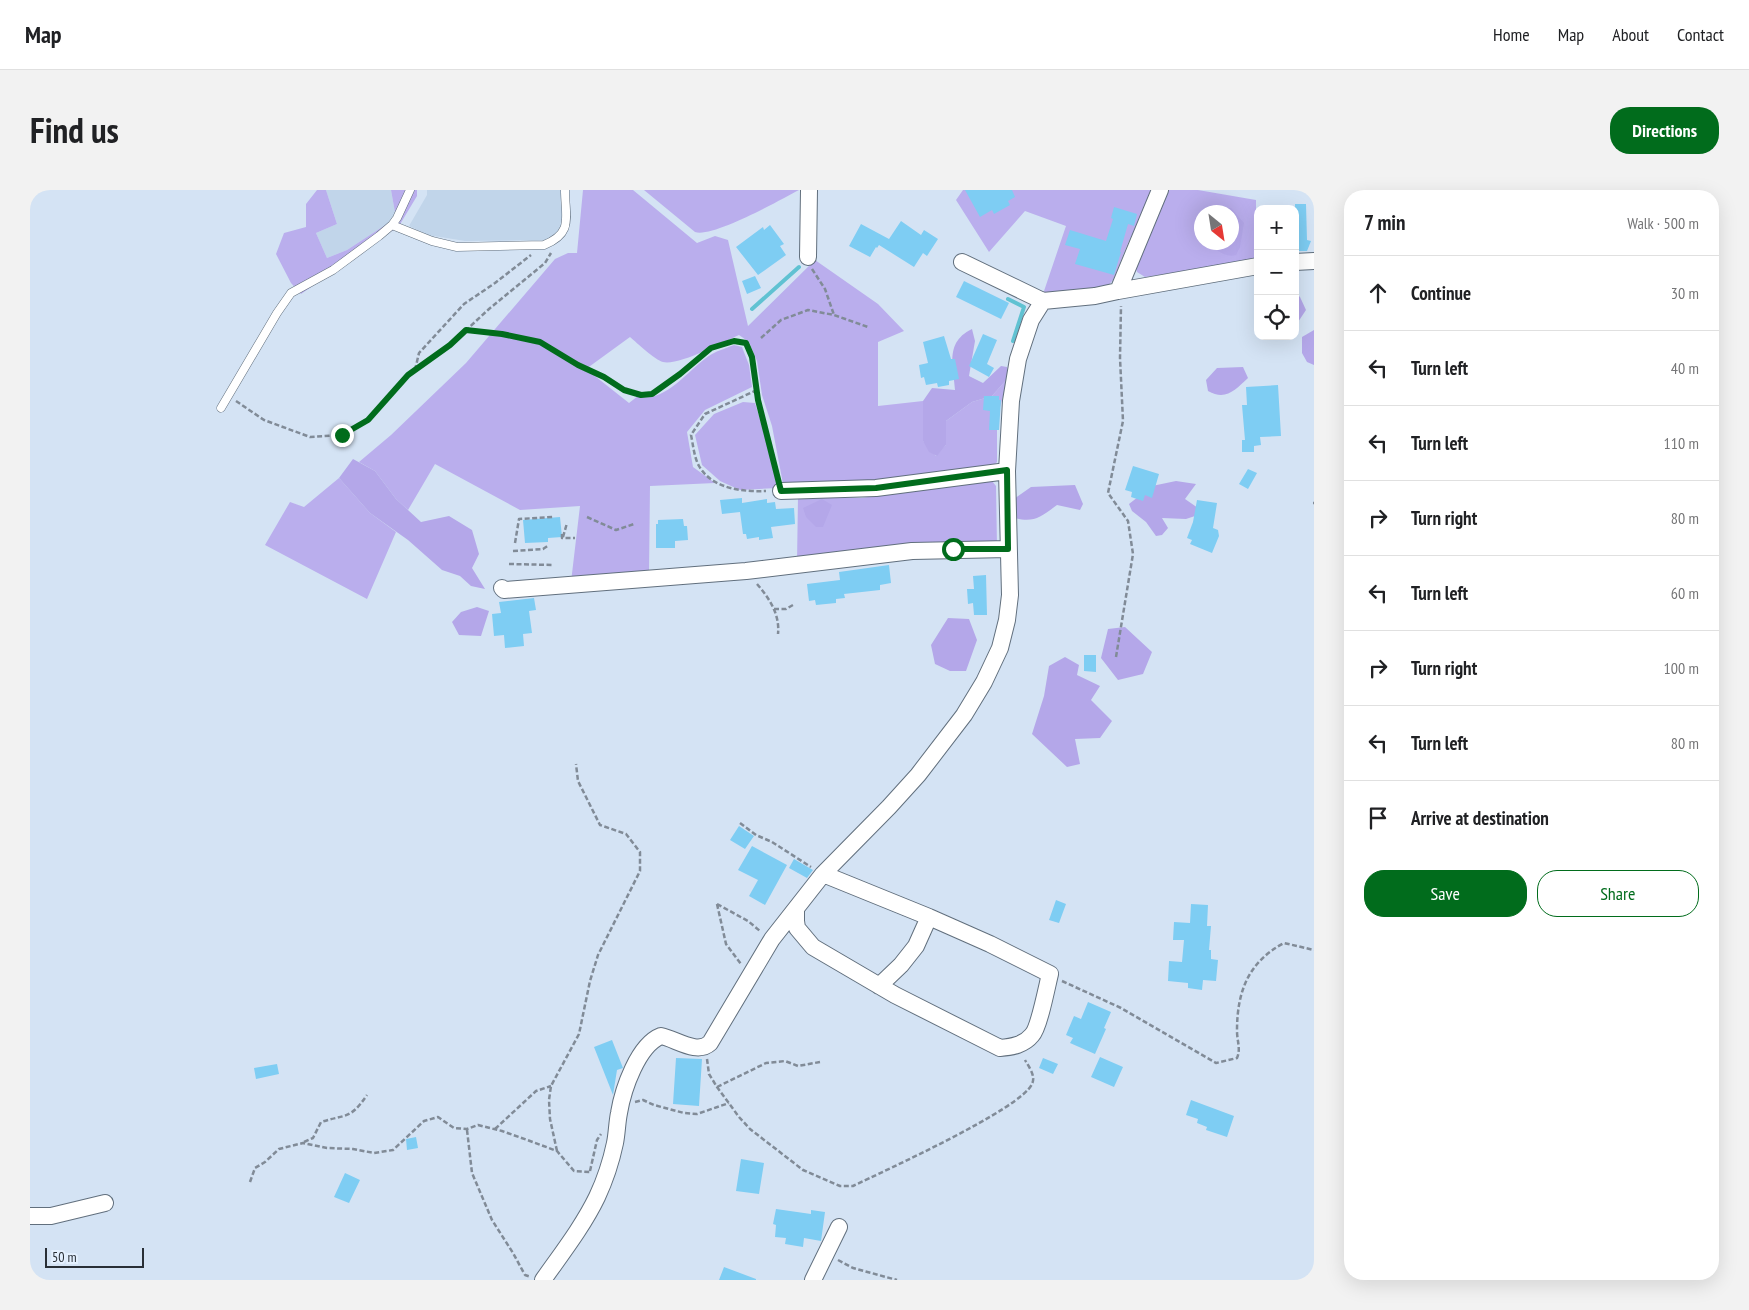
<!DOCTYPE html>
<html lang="en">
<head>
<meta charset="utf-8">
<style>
	body { margin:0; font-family:"PT Sans Narrow",sans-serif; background:#f2f2f2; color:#202124 }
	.controls { position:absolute; right:15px; top:15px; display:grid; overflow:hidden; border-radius:10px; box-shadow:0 5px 20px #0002 }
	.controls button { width:45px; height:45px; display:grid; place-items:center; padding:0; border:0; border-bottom:1px solid #e0e0e0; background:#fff; color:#202124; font:25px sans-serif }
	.compass { position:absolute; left:1164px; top:15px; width:45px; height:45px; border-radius:50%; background:#fff; box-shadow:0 5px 20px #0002; rotate:150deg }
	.scale { position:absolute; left:15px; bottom:12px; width:99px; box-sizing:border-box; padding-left:5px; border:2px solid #292f36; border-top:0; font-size:14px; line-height:18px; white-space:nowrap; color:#292f36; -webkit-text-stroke:4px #e4f0fe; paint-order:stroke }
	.stop { position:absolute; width:15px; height:15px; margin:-11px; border:4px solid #016c1c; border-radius:50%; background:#fff }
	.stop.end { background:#016c1c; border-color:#fff; box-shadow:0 1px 5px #0008 }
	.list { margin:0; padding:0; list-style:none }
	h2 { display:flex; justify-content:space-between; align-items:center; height:65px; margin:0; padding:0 20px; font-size:21px }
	h2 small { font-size:16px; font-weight:400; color:#757577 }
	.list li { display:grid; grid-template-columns:32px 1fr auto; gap:15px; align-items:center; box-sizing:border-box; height:75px; padding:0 20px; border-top:1px solid #e0e0e0 }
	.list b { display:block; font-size:19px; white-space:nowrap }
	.list em { font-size:16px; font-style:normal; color:#757577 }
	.actions { display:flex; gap:10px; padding:15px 20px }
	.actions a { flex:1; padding:11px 0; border:1px solid #016c1c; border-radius:20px; text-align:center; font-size:18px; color:#016c1c }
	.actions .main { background:#016c1c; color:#fff }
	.icon { flex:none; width:28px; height:28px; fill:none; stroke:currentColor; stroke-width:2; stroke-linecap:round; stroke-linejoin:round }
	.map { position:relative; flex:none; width:1284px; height:1090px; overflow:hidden; border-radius:20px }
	header { display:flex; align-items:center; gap:30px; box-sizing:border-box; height:70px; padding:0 25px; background:#fff; border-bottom:1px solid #e0e0e0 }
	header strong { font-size:24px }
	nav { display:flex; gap:28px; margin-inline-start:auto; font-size:18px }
	.intro { display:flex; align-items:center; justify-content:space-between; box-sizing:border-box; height:120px; padding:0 30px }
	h1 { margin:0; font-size:35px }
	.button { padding:12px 22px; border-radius:20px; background:#016c1c; color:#fff; font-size:18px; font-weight:700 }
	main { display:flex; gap:30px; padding:0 30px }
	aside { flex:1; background:#fff; border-radius:20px; box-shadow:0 5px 20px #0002 }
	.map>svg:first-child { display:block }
</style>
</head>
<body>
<header>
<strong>Map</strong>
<nav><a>Home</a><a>Map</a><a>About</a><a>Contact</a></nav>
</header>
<div class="intro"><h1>Find us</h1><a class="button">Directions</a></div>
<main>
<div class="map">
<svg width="1284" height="1090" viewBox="0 0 1284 1090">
	<rect width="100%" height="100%" fill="#d4e3f4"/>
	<path fill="#c1d5ea" d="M 296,0 L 361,0 L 366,28 L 317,60 L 297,68 L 286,43 L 307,34 Z
		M 397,0 L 539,0 L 536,33 L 531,42 L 516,50 L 435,51 L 398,45 L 379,36 L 397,5 Z"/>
	<path fill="#baaeed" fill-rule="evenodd" d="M 287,0 L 296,0 L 307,34 L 286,43 L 297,68 L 317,60 L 366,28 L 361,0 L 387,0 L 387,6 L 369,36 L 271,104 L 261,93 L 246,64 L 254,43 L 276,37 L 276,14 Z
		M 553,0 L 603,0 L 667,53 L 685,46 L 698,50 L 718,136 L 785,70 L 848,114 L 874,141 L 848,152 L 848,216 L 893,211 L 893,251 L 906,266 L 916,255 L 916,231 L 942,212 L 962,206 L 978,188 L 967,228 L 967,272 L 962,277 L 908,287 L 754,299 L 742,236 L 732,205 L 727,171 L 719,152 L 709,145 C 694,152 648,176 633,172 C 625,170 607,153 600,147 L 556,179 L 599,213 L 608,206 C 635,215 661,176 682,164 C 689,160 697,158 704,155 L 712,157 L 719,175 L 722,197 L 675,220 L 657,242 L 663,277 L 685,293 L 620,296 L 619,384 L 541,392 L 550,316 L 490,320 L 405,274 L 378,320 L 366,309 L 345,281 L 329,272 L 361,245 L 436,173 L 525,69 L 538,63 L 547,63 Z
		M 614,0 L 769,0 C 750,10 683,48 665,42 Z
		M 933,0 L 1124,0 L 1098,53 L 1083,90 L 1075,99 L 1012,107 L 1036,36 L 995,21 L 959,62 L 926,10 Z
		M 1136,0 L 1168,0 L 1226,10 L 1226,71 L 1115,87 L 1107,82 L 1104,70 ZM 1172,22 L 1202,22 L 1202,52 L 1172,52 Z
		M 713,212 L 725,213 L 743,271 L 747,298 L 710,300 L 690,291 L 672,275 L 665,245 L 684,224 Z
		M 309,288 L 340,323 L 366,342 L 337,409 L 235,355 L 260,312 L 274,317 Z
		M 962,291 L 966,296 L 967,356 L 767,373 L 768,307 L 832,308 L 894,298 Z"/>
	<path fill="#b4a7e9" d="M 1201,18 L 1214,33 L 1210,57 L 1206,65 C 1196,68 1185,60 1179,53 L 1202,52 L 1202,22 L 1181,22 L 1183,19 Z
		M 1265,102 L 1270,107 L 1276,120 L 1268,132 L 1265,132 Z
		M 942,139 L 945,151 L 939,186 L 953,193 L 971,176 L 977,177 L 978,188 L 962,206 L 942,212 L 916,231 L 916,255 L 907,266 L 899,262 L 893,251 L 893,211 L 902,198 L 925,200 C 923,175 915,152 942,139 Z
		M 1284,140 L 1284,175 L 1277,172 L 1272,163 L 1272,147 Z
		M 1213,177 L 1218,188 C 1205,200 1196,211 1178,201 L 1176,190 L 1187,178 Z
		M 323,269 L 345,281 L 366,309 L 391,332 L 419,326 L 442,340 L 449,364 L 442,378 L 455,399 L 441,396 L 430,386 L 412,380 L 378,350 L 340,323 L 309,288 Z
		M 1146,291 L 1166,294 L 1155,309 L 1168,318 L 1168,325 L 1156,329 L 1132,328 L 1138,338 L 1132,345 L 1126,346 L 1116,332 L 1102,321 L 1099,314 L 1122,296 Z
		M 1045,295 L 1053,314 L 1050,320 L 1027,315 C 1011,327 1003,334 982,327 L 984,309 L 1001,297 Z
		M 792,309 L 802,315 L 793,337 L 786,337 L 776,327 L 773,318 Z
		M 447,417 L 459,421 L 451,446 L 429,445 L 422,432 L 431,422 Z
		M 918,428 L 939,429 L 947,450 L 936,481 L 920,481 L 905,474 L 901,455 Z
		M 1095,437 L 1122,462 L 1113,484 L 1088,490 L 1071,468 L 1078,439 Z
		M 1035,467 L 1049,475 L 1047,485 L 1070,496 L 1061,510 L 1082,531 L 1070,548 L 1045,549 L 1050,574 L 1037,577 L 1002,544 L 1014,506 L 1019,476 Z"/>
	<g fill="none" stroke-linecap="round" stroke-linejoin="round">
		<path stroke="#60c2d2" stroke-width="4" d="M 978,109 L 994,117 L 983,151
			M 722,119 L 769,77"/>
	</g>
	<path fill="#7ecdf3" d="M 935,0 L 982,0 L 985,7 L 978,11 L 980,15 L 964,24 L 962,20 L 950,27 Z
		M 1265,14 L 1276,14 L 1277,50 L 1281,51 L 1277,61 L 1265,61 Z
		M 1084,17 L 1107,24 L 1104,36 L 1098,34 L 1090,62 L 1091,62 L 1084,85 L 1045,74 L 1050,59 L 1035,55 L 1040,40 L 1076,51 L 1083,29 L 1081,28 Z
		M 871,31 L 891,45 L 894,40 L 908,49 L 897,66 L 893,63 L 884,77 L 849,55 L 847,58 L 846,57 L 840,67 L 819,56 L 831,34 L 859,49 Z
		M 740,35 L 754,54 L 750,56 L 756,65 L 728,85 L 706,57 L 733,37 L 734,40 Z
		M 725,86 L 731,98 L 717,104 L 712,91 Z
		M 934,91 L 979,113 L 971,129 L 926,107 Z
		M 953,144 L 967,150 L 957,174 L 964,178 L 959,187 L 939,176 Z
		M 914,146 L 921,169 L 925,169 L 929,189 L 919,191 L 919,195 L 908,197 L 907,193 L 896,195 L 894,187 L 891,188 L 889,175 L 898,173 L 893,152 Z
		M 1248,195 L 1251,246 L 1230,247 L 1231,255 L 1224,256 L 1224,262 L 1212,262 L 1212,250 L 1215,250 L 1212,215 L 1217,215 L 1216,197 Z
		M 954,206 L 969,206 L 969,210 L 971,210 L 969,240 L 959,240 L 960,221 L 953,220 Z
		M 1103,276 L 1129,284 L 1122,308 L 1115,305 L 1113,311 L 1101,307 L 1102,302 L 1095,300 Z
		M 1218,279 L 1227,283 L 1218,299 L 1209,294 Z
		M 712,308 L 712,313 L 737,309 L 737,313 L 745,312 L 746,319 L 764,318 L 765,334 L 741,337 L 743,348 L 729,350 L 729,347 L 717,349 L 716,344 L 713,344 L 710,322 L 692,324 L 690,310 Z
		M 1167,310 L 1187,313 L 1183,338 L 1188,340 L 1189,346 L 1182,363 L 1160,354 L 1162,350 L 1157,348 L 1163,332 Z
		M 530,327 L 532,347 L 518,348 L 518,352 L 495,353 L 493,330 Z
		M 653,329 L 654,336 L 657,336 L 658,350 L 645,351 L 645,358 L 626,358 L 626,334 L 628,334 L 628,330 Z
		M 859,375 L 861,393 L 850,395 L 850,400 L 814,404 L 815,408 L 806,409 L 806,413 L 786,415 L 785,410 L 779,411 L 777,394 L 810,390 L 809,382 Z
		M 956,385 L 957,425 L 944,425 L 943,413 L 938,414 L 937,399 L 944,399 L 943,386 Z
		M 504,408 L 506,420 L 499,421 L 502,443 L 493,444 L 494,456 L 475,458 L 474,445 L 464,446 L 462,424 L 471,423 L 469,412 Z
		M 1054,465 L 1066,465 L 1066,482 L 1054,481 Z
		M 709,636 L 724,646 L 715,659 L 700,650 Z
		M 722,656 L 757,675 L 735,715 L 719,706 L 728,690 L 708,680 Z
		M 764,669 L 783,680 L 777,688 L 759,678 Z
		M 1026,710 L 1036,714 L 1029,733 L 1019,730 Z
		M 1161,714 L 1178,715 L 1177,736 L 1181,736 L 1179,760 L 1181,760 L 1181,769 L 1188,770 L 1186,791 L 1173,790 L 1172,800 L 1158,798 L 1158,793 L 1138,791 L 1139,771 L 1152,772 L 1154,750 L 1143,750 L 1144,732 L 1160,733 Z
		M 1058,812 L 1081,822 L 1074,838 L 1076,839 L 1065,864 L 1040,853 L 1043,848 L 1036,845 L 1044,826 L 1051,829 Z
		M 582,850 L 593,878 L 587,880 L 583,905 L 564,857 Z
		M 1070,867 L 1093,877 L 1084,897 L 1061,887 Z
		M 646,868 L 672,869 L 669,916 L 643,914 Z
		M 1013,868 L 1028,874 L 1023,884 L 1009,878 Z
		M 247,874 L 249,884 L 226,889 L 224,878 Z
		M 1161,910 L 1204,926 L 1197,947 L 1176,940 L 1177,937 L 1167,933 L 1168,929 L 1156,925 Z
		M 386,947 L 388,958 L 377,960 L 376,949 Z
		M 711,969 L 734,973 L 729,1004 L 706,1001 Z
		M 315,983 L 330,990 L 319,1013 L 304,1007 Z
		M 746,1019 L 781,1024 L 781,1020 L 795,1022 L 791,1051 L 774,1048 L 773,1057 L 755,1054 L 756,1048 L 745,1047 L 746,1035 L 743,1034 Z
		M 694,1077 L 726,1089 L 726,1090 L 689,1090 Z"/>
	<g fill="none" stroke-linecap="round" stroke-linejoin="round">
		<defs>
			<path id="service" d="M 362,35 L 402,51 L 427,57 L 514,55 C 544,43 535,27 535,0
				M 191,218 L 247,123 L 261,103 L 303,80 L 349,46 L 362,35 L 367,28 L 380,0"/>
			<path id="minor" d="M 778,67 L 779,0
				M 932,72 L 1013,111
				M 1265,72 L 1284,71
				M 1088,101 L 1228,76
				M 751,301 L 846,298 L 977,281
				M 472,398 L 474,400 L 716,381 L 882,361 L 978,359
				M 766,719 L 766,731 L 767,738 L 783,757 L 865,805 L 970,858 C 982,857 994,855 1002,845 C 1009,838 1017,796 1020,784 L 960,754 L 899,727 L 793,684
				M 849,796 L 871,775 L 886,756 L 899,727
				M 0,1026 L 21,1026 L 75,1013
				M 513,1090 C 532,1063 553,1036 567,1007 C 575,990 581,972 585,953 C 587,943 587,933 589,923 C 593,899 608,855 631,846 C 646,849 667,865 680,853 L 742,749 L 793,684 L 859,617 L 888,585 L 934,525 L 954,492 L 970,458 L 977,430 L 980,405 L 977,281 L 981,211 L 988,169 L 1001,130 L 1013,111 L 1065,106 L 1088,101 L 1130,0
				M 783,1090 L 809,1037"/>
		</defs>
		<use href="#service" stroke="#616f7d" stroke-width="9"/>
		<use href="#minor" stroke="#616f7d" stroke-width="18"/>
		<path stroke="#818b97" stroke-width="2.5" stroke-dasharray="5 2.5" stroke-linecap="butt" d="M 782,79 L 795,99 L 804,125
			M 436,141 L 472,144 L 511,152 L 549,175 L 574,187 L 594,200 L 611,205 L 622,204 L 650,184 L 681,158 L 704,151 L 716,153 L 722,167 L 728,210 L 748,288
			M 731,148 L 751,130 L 778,120 L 804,125 L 838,137
			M 385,180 L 389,163 L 434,114 L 465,93 L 501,65
			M 727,200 L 675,224 L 661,245 C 663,254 664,267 669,276 C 682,299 713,302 736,301
			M 206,211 L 234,230 L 280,247 L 312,245 L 338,230 L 378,185 L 420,155 L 459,119 L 515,73 L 521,63
			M 1283,313 L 1284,313
			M 557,327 L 586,340 L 604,334
			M 532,344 L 532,348 L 545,348
			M 533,347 L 537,333
			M 485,353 L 489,329 L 523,327
			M 483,361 L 513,359 L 519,355
			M 479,374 L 524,375
			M 727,394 C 739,408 750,424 748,444
			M 744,419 L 756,419 L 763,415
			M 1086,467 L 1103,364 L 1098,331 L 1078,303 L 1093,231 L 1090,168 L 1091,116
			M 710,633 L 726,645 L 742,652 L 781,677
			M 687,714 L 696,754 L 711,774
			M 687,714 L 718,731 L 730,741
			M 1032,791 L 1091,818 L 1186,873 L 1207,868 C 1211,859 1207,851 1207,841 C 1207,802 1218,772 1254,753 L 1284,760
			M 677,869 L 679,884 L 687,897 L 709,927 L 720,939 L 773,980 L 810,996 L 823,996 C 854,981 991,919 1002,894 C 1006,886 999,877 995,870
			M 687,897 L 736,873 L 755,871 L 768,876 L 790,872
			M 605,912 L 613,910 L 624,915 L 654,923 L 667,924 L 699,913
			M 465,939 L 506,901 L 521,896
			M 437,940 L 442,983 L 462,1030 L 483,1063 L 495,1085 L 501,1087
			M 274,952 L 283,948 L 291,932 C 316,924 320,930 337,905
			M 527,961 L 520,929 L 519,910 L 521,896 L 549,844 L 560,791 L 568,765 L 610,681 L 610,662 L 596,644 L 570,635 L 548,591 L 546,574
			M 560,981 L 567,950 L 571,944
			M 220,992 L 225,978 L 235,972 L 249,959 L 273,953 L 297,958 L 323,959 L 344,963 L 363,960 L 394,931 L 408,927 L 424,938 L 437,939 L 448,935 L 472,941 L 500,951 L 527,961 L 544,981 L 560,982
			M 808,1070 L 823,1078 L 867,1090"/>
		<use href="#service" stroke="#fff" stroke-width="8"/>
		<use href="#minor" stroke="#fff" stroke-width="16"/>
	</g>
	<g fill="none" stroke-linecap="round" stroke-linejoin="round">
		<path stroke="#016c1c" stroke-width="6" d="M 312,245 L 338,230 L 378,185 L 420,155 L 436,140 L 472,144 L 510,152 L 548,175 L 574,187 L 594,200 L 611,205 L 622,204 L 650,184 L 681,158 L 704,151 L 716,153 L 722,167 L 728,210 L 751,301 L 846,298 L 977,280 L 978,359 L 923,359"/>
	</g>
</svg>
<div class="controls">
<button>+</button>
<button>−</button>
<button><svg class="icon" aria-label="locate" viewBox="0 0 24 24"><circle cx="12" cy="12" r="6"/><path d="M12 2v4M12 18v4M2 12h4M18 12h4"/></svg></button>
</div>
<svg class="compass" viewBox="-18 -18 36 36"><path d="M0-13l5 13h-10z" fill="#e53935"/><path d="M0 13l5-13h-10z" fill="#757577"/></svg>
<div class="scale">50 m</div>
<div class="stop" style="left:923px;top:359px"></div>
<div class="stop end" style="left:312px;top:245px"></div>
</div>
<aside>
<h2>7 min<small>Walk · 500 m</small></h2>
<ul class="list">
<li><svg class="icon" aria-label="ahead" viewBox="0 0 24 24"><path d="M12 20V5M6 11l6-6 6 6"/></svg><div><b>Continue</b></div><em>30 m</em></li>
<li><svg class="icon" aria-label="left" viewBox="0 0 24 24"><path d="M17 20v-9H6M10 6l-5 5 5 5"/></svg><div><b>Turn left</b></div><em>40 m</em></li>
<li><svg class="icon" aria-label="left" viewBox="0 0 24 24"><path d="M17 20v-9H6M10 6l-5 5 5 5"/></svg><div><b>Turn left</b></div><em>110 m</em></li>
<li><svg class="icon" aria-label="right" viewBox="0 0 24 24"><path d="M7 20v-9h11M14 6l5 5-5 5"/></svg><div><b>Turn right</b></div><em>80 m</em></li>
<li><svg class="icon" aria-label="left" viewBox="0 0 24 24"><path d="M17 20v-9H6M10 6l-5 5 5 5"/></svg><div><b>Turn left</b></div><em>60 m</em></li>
<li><svg class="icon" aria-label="right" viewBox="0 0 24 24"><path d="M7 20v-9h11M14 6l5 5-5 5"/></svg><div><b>Turn right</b></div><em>100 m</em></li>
<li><svg class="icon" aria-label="left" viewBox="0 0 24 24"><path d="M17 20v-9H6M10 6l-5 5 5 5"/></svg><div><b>Turn left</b></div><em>80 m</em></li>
<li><svg class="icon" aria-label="arrive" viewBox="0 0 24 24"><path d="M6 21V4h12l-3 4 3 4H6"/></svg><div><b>Arrive at destination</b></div></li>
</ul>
<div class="actions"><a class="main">Save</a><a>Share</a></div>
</aside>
</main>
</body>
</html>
